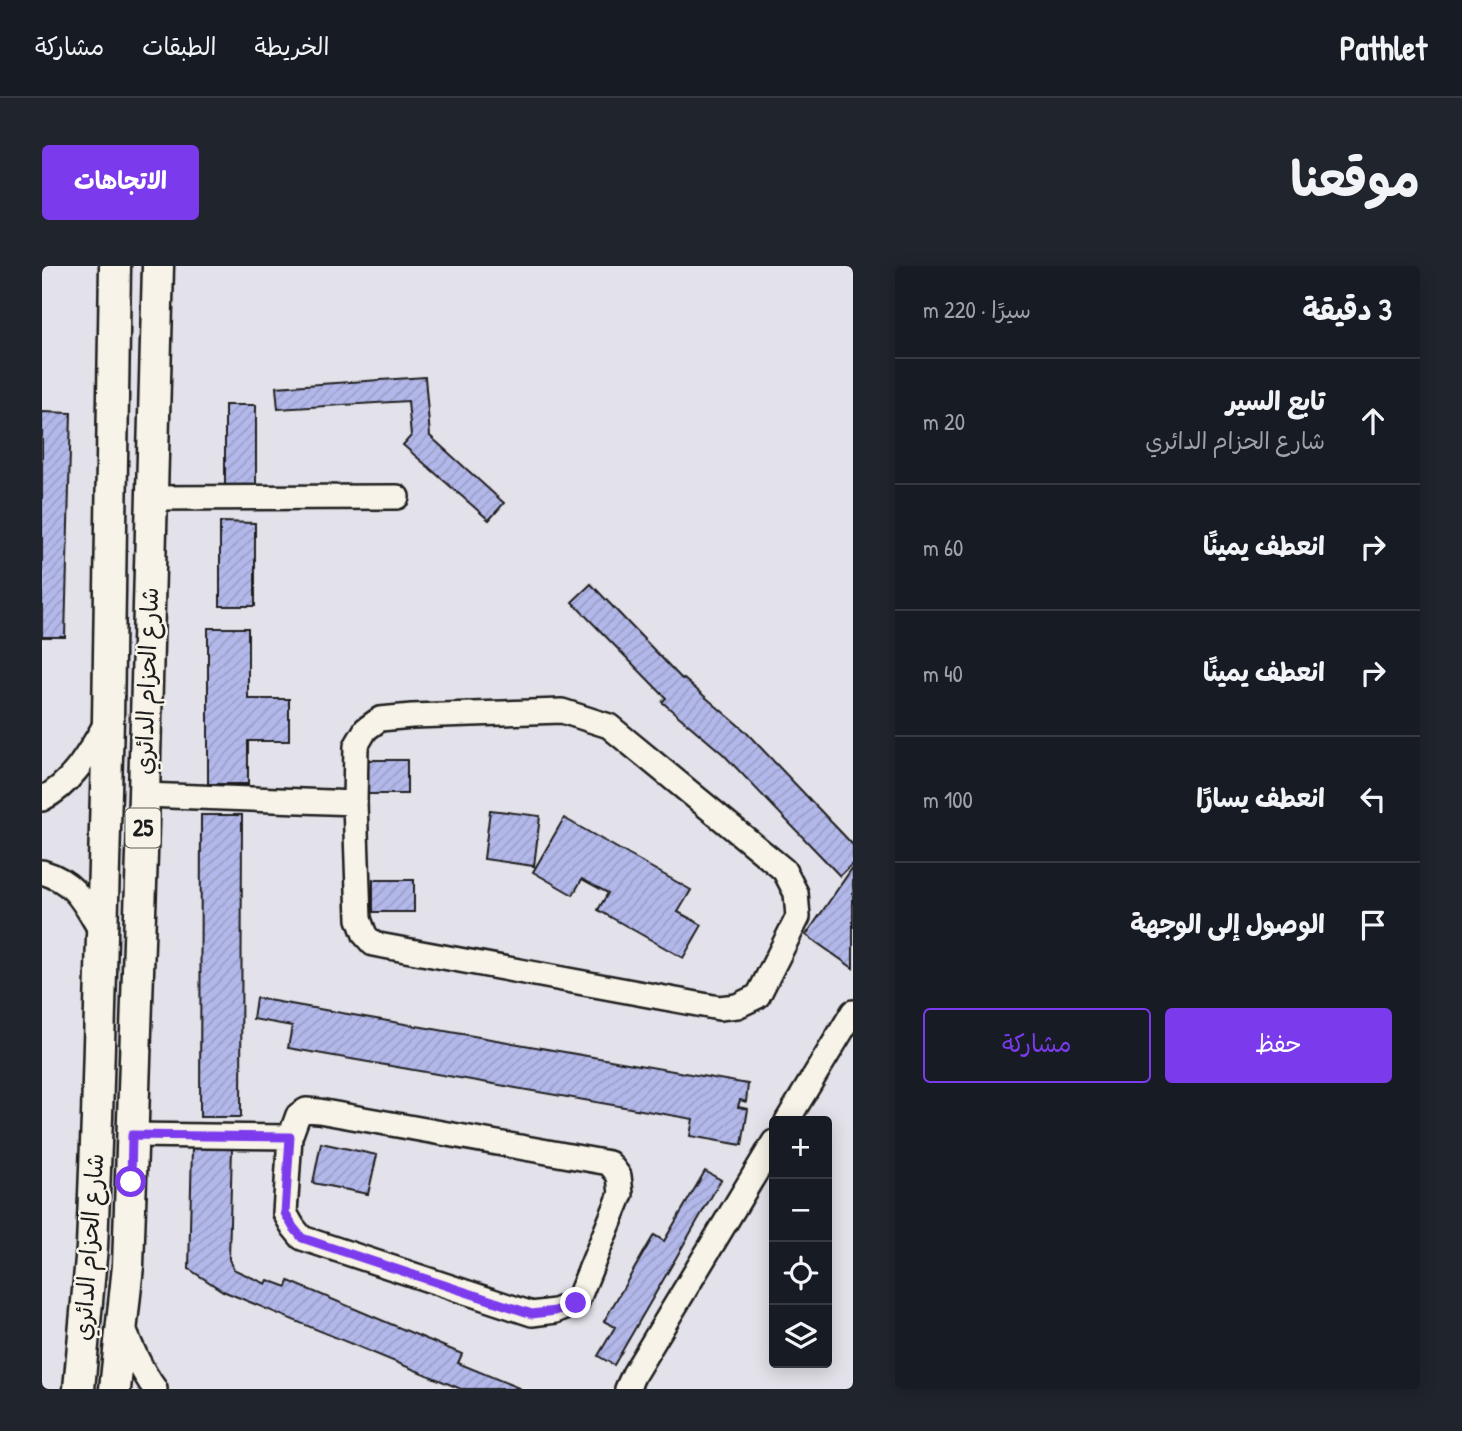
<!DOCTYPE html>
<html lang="ar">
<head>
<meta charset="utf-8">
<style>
	body { margin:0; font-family:"Patrick Hand","Playpen Sans Arabic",sans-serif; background:#20242c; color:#f1f3f6; direction:rtl }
	.controls { position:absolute; right:21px; bottom:21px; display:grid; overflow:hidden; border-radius:7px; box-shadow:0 4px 18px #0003 }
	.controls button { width:63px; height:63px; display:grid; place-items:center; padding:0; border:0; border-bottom:2px solid #363941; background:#171b24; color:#f1f3f6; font:35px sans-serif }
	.stop { position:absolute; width:21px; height:21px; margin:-16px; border:5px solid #7c3aed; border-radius:50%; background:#fff }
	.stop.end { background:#7c3aed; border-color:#fff; box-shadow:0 2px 7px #0008 }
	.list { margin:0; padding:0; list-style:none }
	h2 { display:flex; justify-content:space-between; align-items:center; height:91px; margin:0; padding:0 28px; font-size:30px }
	h2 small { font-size:23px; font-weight:400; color:#9ea1a6 }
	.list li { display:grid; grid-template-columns:46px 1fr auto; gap:21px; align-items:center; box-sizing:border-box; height:126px; padding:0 28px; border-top:2px solid #363941 }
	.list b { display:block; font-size:26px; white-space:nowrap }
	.list p { margin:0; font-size:23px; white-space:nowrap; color:#9ea1a6 }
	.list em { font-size:23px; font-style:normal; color:#9ea1a6 }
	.actions { display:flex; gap:14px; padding:21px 28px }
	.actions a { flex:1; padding:16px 0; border:2px solid #7c3aed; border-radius:7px; text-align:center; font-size:24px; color:#7c3aed }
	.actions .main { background:#7c3aed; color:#fff }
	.icon { flex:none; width:38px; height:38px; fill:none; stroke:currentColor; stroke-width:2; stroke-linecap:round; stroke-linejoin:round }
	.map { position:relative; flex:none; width:811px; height:1123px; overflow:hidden; direction:ltr; border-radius:7px }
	header { display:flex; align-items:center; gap:42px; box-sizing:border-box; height:98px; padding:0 35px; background:#171b24; border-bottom:2px solid #363941 }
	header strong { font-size:33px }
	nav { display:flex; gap:38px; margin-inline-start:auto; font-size:24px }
	.intro { display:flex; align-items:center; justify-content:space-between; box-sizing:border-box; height:168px; padding:0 42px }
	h1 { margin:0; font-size:49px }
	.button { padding:18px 32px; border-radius:7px; background:#7c3aed; color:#fff; font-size:24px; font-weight:700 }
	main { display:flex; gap:42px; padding:0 42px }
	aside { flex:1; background:#171b24; border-radius:7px; box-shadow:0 4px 18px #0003 }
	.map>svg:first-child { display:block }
</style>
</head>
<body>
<header>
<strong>Pathlet</strong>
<nav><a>الخريطة</a><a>الطبقات</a><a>مشاركة</a></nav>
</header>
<div class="intro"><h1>موقعنا</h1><a class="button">الاتجاهات</a></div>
<main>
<aside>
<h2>3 دقيقة<small>سيرًا · 220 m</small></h2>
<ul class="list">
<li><svg class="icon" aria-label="ahead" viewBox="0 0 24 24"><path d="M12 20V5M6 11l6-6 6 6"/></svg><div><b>تابع السير</b><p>شارع الحزام الدائري</p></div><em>20 m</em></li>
<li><svg class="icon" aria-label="right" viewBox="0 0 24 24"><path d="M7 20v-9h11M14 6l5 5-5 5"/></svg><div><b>انعطف يمينًا</b></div><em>60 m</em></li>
<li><svg class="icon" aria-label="right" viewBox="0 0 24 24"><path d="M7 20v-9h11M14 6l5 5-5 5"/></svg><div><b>انعطف يمينًا</b></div><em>40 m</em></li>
<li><svg class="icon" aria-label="left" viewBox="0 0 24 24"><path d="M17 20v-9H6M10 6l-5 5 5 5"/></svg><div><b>انعطف يسارًا</b></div><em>100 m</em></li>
<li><svg class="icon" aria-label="arrive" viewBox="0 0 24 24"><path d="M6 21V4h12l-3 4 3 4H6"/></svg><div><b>الوصول إلى الوجهة</b></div></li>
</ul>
<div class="actions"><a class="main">حفظ</a><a>مشاركة</a></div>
</aside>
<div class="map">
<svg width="811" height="1123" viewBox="0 0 811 1123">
	<defs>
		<pattern id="building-hatch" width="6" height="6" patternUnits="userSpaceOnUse" patternTransform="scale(1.75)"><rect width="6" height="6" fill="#b3b8ea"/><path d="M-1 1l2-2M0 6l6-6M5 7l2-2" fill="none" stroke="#999ec8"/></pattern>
	</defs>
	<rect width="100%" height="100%" fill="#e3e1e9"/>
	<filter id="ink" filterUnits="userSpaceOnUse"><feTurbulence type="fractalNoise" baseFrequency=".0143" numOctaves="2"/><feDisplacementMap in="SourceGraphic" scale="14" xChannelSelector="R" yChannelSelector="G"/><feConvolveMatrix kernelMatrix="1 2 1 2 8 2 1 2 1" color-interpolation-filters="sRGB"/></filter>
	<g filter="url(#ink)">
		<path fill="url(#building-hatch)" stroke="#1c1c1c" stroke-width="2" d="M 383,111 L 388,170 L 462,237 L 447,254 L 361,179 L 369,170 L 366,135 L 236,143 L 234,121 Z
			M 183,139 L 214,139 L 214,223 L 183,223 Z
			M 0,146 L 29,147 L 23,371 L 0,371 Z
			M 178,256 L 213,257 L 213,340 L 178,340 Z
			M 549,318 L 640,413 L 641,412 L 702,464 L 811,579 L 811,597 L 798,610 L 681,488 L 620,436 L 624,432 L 530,336 Z
			M 166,362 L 206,362 L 206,433 L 247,433 L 247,475 L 206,475 L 206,518 L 166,518 Z
			M 325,494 L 365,494 L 365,528 L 325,528 Z
			M 448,544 L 498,550 L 492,600 L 442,593 Z
			M 159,549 L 200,549 L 199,851 L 158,851 Z
			M 522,552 L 649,624 L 636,646 L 660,659 L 641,692 L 556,644 L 566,627 L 540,613 L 531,629 L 491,606 Z
			M 811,601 L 811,702 L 764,669 Z
			M 331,614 L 372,614 L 372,646 L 331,646 Z
			M 214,732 L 706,818 L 704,836 L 698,834 L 696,841 L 706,843 L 700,879 L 648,870 L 651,853 L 246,782 L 250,760 L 211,753 Z
			M 279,877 L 335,889 L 326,928 L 271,917 Z
			M 150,881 L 190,882 L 187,993 L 191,1003 L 224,1018 L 226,1014 L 245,1021 L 247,1015 L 420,1088 L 416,1097 L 479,1123 L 419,1123 L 181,1025 L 147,1003 Z
			M 663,905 L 679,914 L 572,1099 L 556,1090 L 573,1061 L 562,1055 L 612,969 L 622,975 Z"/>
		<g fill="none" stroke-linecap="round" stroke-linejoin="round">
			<defs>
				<path id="minor" d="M 110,232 L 355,231
					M 102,529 L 313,537 L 314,480 L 324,463 L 338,453 L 370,450 L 520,445 L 567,460 L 742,604 L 754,627 L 756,651 L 716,730 L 695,740 L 677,742 L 331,678 L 323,669 L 317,653 L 313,537
					M 0,533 C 32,517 48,484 66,454
					M 0,606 C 34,616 42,637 59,665
					M 264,844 L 277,845 L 567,897 L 577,910 L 579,928 L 535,1036 L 513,1045 L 490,1048 L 260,972 L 251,961 L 243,947 L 248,871 L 256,849 Z
					M 745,855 L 811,746
					M 90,869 L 248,871
					M 81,1061 C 90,1083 99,1104 113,1123
					M 585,1123 L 592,1108 L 732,876"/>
				<path id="major" d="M 37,1123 L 50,981 L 55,851 L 66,454 L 73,0
					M 73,1123 L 86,1000 L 102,529 L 116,0"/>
			</defs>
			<use href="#minor" stroke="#1c1c1c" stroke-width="28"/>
			<use href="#major" stroke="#1c1c1c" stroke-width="35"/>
			<use href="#minor" stroke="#f7f3e8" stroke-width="23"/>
			<use href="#major" stroke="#f7f3e8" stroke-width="30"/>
		</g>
	</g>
	<g fill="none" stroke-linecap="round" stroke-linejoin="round" filter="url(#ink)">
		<path stroke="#7c3aed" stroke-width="9" d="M 89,916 L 90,869 L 248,871 L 243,947 L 251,961 L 260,972 L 490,1048 L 513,1045 L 534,1037"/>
	</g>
	<g text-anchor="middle" stroke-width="5" stroke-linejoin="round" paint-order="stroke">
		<rect fill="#f7f3e8" stroke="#5e5c59" stroke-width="2" x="83.5" y="542.5" width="35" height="39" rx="5"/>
		<g font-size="23" font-weight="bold" fill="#1c1c1c">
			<text x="101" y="570">25</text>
		</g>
		<g font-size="24" fill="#1c1c1c" stroke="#f7f3e8">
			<text transform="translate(105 415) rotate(-88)" y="8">شارع الحزام الدائري</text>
			<text transform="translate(47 981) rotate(-86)" y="8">شارع الحزام الدائري</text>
		</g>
	</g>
</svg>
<div class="controls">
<button>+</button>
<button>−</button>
<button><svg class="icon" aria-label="locate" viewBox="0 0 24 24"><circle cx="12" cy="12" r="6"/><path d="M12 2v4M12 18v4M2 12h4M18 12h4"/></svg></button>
<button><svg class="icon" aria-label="layers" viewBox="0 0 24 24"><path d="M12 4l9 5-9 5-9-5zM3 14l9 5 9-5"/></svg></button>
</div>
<div class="stop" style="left:89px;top:916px"></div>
<div class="stop end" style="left:534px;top:1037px"></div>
</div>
</main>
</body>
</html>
